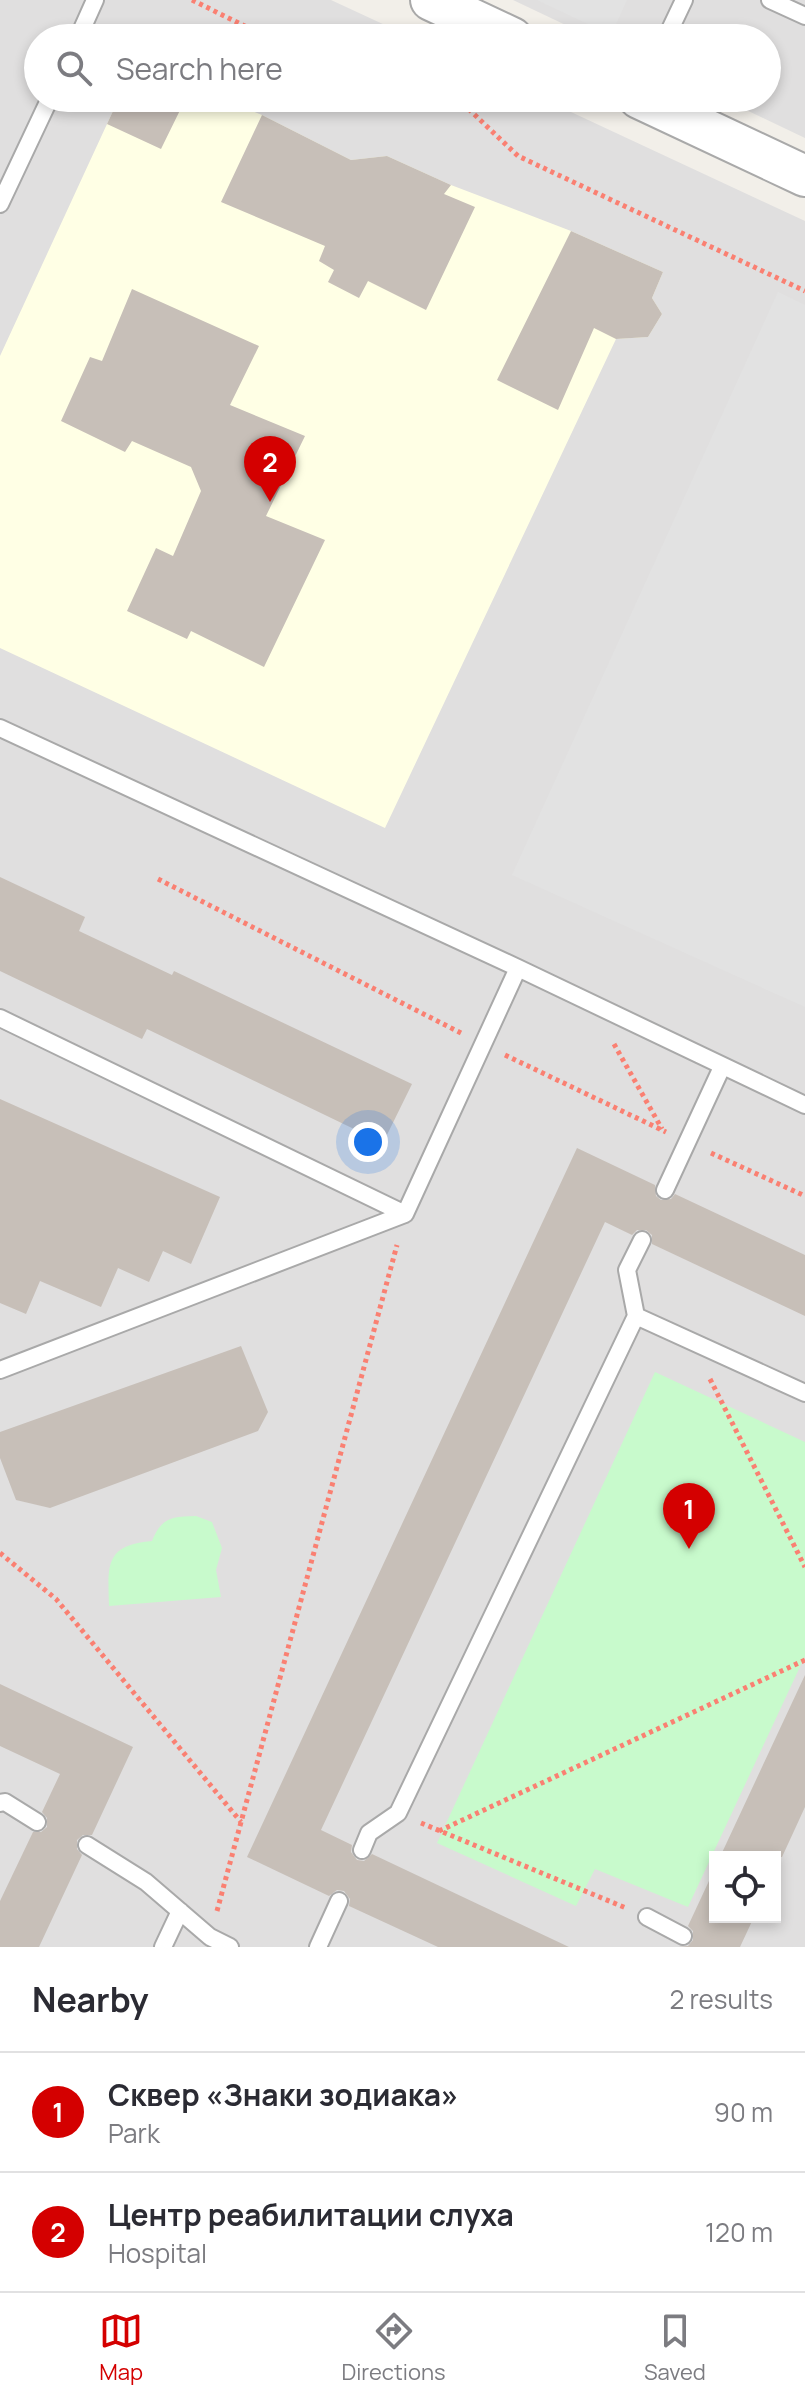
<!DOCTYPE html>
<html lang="en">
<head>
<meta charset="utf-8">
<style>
	body { margin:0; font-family:Manrope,sans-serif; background:#f2f2f3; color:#2b2b33 }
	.controls { position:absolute; right:24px; bottom:24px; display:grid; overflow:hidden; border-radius:0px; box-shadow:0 4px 12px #0003 }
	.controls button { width:72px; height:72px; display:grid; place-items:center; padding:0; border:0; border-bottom:2px solid #e1e1e2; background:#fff; color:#2b2b33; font:40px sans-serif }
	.you { position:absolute; left:368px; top:1142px; width:28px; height:28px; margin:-20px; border:6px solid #fff; border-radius:50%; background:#1a73e8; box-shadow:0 0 0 12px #1a73e833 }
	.badge { display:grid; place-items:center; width:52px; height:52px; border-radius:50%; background:#d40000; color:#fff; font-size:26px; font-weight:700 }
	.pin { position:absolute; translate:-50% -66px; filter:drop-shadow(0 2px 4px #0008) }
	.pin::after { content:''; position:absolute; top:42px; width:28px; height:24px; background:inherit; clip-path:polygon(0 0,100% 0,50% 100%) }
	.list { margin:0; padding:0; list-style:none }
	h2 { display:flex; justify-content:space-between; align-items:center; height:104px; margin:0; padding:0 32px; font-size:34px }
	h2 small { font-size:26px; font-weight:400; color:#7c7c81 }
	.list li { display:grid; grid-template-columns:52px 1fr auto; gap:24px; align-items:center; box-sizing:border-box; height:120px; padding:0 32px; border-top:2px solid #e1e1e2 }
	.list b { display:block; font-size:30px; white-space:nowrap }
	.list p { margin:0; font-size:26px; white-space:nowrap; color:#7c7c81 }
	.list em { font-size:26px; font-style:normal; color:#7c7c81 }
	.icon { flex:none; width:44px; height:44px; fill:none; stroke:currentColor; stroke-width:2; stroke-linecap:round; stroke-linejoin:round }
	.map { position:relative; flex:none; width:805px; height:1947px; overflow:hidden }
	.search { position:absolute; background:#fff; box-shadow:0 4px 12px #0003; left:24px; right:24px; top:24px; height:88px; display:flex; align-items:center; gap:20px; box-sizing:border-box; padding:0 28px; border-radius:44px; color:#7c7c81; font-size:30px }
	.sheet { height:344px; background:#fff }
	nav { display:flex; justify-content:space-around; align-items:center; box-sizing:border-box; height:112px; border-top:2px solid #e1e1e2; background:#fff; font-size:22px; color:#7c7c81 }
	nav a { display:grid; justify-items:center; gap:4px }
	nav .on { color:#d40000 }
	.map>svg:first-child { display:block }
</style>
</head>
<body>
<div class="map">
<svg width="805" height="1947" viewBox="0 0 805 1947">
	<rect width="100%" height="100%" fill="#f2efe9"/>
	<path fill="#e0dfdf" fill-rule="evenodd" d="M 0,0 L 331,0 L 413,38 L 38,38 L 38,98 L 541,98 L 805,221 L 805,1947 L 0,1947 ZM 715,1857 L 775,1857 L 775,1917 L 715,1917 Z
		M 513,0 L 805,0 L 805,138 L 721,98 L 767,98 L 767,38 L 593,38 Z"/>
	<path fill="#ffffe5" d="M 119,98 L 221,98 L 262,115 L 351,160 L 387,156 L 451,185 L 571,231 L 663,272 L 652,298 L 662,314 L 648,337 L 616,339 L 385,828 L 0,648 L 0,356 Z"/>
	<path fill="#c8facc" d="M 655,1372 L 805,1442 L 805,1656 L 688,1907 L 595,1869 L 576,1906 L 437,1843 Z
		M 196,1516 L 212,1522 L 222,1548 L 216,1570 L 221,1597 L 109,1606 C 108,1566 104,1545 152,1541 C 162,1517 171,1517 196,1516 Z"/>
	<path fill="#e2e2e2" d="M 537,0 L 627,0 L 611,35 Z
		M 778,292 L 805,305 L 805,1007 L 512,875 Z"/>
	<path fill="#c7bfb8" d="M 119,98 L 186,98 L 161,149 L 107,124 Z
		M 262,115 L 351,160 L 387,156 L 451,185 L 444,194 L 475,207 L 426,310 L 368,281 L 359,298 L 328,282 L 334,270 L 319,261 L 325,246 L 221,202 Z
		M 571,231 L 663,272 L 652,298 L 662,314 L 648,337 L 616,339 L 594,328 L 558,410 L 497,380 Z
		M 132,289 L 259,346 L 230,405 L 305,436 L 266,516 L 325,540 L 264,667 L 191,631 L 187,639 L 127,611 L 156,548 L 173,556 L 201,491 L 191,467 L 132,441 L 125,452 L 61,421 L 90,357 L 102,361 Z
		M 0,877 L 85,917 L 79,931 L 172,975 L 174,971 L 412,1084 L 383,1143 L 147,1029 L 142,1039 L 0,971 Z
		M 0,1099 L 220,1197 L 191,1264 L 163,1251 L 149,1282 L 118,1268 L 101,1307 L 40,1281 L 26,1314 L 0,1303 Z
		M 577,1148 L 655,1185 L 656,1196 L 661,1200 L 671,1199 L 675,1194 L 805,1255 L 805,1316 L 652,1244 L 652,1235 L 646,1230 L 637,1230 L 632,1235 L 605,1222 L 321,1830 L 352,1845 L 351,1852 L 357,1860 L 364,1861 L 372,1854 L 569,1947 L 438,1947 L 349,1906 L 350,1899 L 344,1891 L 337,1890 L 329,1896 L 247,1857 Z
		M 241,1346 L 268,1412 L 258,1431 L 50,1508 L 16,1500 L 0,1458 L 0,1432 Z
		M 805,1675 L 805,1807 L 794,1831 L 782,1857 L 720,1857 Z
		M 0,1684 L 133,1747 L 92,1835 L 83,1835 L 77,1840 L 77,1849 L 82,1855 L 39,1947 L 0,1947 L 0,1901 L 33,1832 L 41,1832 L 47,1827 L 47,1818 L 42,1812 L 60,1774 L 0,1746 Z
		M 715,1868 L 715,1917 L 754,1917 L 740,1947 L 678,1947 L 688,1946 L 693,1940 L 693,1931 L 688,1926 Z"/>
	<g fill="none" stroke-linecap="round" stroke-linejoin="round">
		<defs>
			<path id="service" d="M 770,0 L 805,16
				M 78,38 L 95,0
				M 666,38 L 684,0
				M 0,204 L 50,98
				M 0,728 L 518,968 L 805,1105
				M 0,1018 L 405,1214
				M 665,1190 L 722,1067
				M 636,1316 L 627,1270 L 642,1240
				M 0,1370 L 405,1214 L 518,968
				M 0,1803 L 5,1802 L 37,1822
				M 87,1845 L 146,1882 L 210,1937 L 230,1947
				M 362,1850 L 369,1833 L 398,1813 L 636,1316 L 805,1393
				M 647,1917 L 683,1936
				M 163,1947 L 180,1911
				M 318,1947 L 339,1901"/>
			<path id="tertiary" d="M 431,0 L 512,38
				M 639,98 L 805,176"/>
		</defs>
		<use href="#service" stroke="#a9a9a9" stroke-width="20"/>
		<use href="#tertiary" stroke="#a9a9a9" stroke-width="44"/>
		<path stroke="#fa8072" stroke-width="5" stroke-dasharray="4 4" stroke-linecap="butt" d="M 192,0 L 269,38
			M 457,98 L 518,156 L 805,291
			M 158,879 L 461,1033
			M 614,1044 L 662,1129
			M 505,1055 L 666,1132
			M 711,1153 L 805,1196
			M 710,1379 L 805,1567
			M 0,1553 L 56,1599 L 241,1822
			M 421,1823 L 626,1908
			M 439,1831 L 805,1660
			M 217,1911 L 397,1245"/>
		<use href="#service" stroke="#fff" stroke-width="16"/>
		<use href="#tertiary" stroke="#fff" stroke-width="40"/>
	</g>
</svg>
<div class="controls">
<button><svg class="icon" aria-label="locate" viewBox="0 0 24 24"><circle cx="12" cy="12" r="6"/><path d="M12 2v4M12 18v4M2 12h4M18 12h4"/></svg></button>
</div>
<div class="you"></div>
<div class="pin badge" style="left:689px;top:1549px">1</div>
<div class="pin badge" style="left:270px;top:502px">2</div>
<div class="search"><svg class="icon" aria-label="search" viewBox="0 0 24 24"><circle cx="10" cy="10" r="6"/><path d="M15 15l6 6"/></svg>Search here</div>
</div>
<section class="sheet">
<h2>Nearby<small>2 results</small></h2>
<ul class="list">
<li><span class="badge">1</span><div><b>Сквер «Знаки зодиака»</b><p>Park</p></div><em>90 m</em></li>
<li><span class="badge">2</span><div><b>Центр реабилитации слуха</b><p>Hospital</p></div><em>120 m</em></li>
</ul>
</section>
<nav>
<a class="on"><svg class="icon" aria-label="map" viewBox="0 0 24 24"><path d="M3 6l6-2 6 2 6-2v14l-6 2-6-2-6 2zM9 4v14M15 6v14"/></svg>Map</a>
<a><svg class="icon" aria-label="directions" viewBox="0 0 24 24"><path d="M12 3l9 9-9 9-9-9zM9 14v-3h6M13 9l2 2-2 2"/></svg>Directions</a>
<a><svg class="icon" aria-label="saved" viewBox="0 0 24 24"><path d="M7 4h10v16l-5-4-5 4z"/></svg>Saved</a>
</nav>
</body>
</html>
